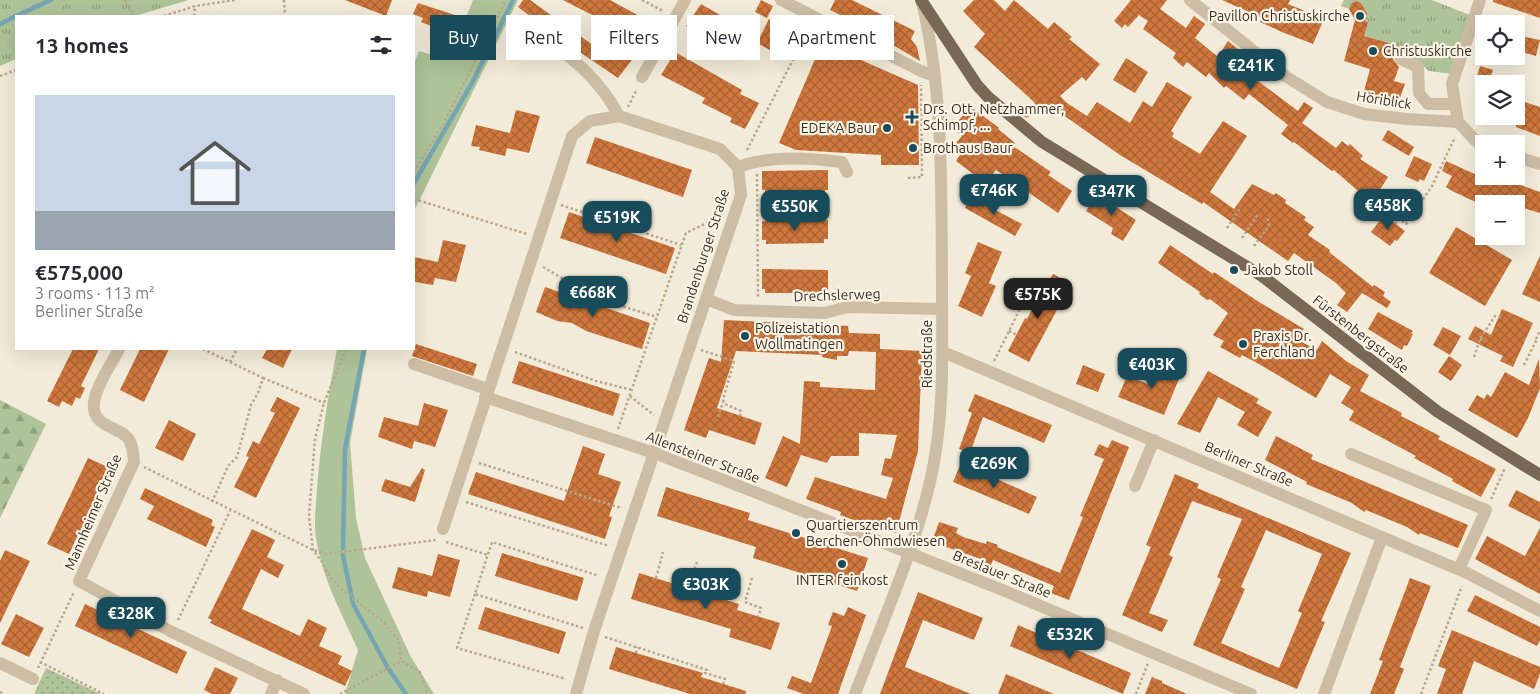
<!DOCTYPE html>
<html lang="en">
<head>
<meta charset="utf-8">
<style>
	:root { --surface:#fff; --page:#f7f7f7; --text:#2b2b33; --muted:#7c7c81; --line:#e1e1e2; --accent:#194c5b }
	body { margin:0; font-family:Ubuntu,sans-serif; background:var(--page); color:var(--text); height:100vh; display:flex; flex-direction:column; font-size:19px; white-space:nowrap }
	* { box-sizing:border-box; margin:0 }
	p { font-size:16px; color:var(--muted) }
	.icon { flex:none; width:28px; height:28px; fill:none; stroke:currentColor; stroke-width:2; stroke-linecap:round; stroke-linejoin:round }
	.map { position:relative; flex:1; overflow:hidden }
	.side { position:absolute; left:15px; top:15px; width:400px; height:335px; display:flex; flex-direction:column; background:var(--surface); border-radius:0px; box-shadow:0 5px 20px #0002 }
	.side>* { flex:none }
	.guide { position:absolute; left:430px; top:15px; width:475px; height:45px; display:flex; gap:10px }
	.controls { position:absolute; left:1475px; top:15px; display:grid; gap:10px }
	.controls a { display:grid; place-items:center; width:50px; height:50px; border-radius:0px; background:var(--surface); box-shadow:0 5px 20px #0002; font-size:25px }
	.price { position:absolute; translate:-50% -42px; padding:0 11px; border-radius:10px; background:var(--accent); color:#fff; font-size:16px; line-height:32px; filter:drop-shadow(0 1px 2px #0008) }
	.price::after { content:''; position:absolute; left:50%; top:30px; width:15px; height:11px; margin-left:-8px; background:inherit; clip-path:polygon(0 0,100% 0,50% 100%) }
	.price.active { background:#222; color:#fff }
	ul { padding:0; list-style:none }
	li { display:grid; align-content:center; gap:10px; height:265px; padding:0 20px }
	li+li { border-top:1px solid var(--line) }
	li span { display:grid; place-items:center; height:155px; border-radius:0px; color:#555 }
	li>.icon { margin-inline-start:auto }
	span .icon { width:90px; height:90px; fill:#fffc; stroke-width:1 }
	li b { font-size:21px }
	h2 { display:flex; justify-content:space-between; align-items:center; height:60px; padding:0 20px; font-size:21px }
	.chip { padding:0 18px; border-radius:0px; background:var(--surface); box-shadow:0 5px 20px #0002; font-size:18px; line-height:45px }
	.chip.active { background:var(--accent); color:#fff }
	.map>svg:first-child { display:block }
</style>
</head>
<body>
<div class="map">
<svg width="1540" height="694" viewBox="0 0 1540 694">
	<defs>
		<pattern id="grass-tufts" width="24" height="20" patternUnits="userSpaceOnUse" patternTransform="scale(1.25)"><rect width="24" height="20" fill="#aec398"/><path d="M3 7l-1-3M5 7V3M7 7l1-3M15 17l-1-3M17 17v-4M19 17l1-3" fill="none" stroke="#8e9f7c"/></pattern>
		<pattern id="forest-firs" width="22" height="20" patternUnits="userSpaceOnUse" patternTransform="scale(1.25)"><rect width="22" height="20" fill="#aec398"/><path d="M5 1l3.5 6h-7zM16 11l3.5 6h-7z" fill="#8e9f7c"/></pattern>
		<pattern id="garden-dots" width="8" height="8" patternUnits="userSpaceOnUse" patternTransform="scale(1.25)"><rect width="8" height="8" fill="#aec398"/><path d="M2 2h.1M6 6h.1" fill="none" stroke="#8e9f7c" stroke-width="1.8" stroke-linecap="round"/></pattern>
		<pattern id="building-cross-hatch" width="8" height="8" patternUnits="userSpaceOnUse" patternTransform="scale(1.25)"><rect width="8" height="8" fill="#cf773c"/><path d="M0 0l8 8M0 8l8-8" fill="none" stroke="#a96232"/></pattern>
	</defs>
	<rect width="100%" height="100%" fill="#f3ebd9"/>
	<g fill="url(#grass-tufts)">
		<polygon points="0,0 189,0 135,16 16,16 16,59 0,66"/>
		<polygon points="1344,0 1432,0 1472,16 1453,74 1429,71 1400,46 1364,36 1368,23 1365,20 1367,13 1361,3 1351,4 1349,9 1341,6"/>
	</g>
	<polygon fill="url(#forest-firs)" points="0,400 46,424 0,518"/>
	<g fill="#aec398">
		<polygon points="473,0 518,0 414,211 414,63 419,51 449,60"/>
		<path d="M337,349H367L350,443L356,518L365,558L411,657L434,694H345L358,650C343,616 324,582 317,544C313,526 316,506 317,488C321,441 328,395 337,349Z"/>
	</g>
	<polygon fill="url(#garden-dots)" points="46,668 101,694 34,694"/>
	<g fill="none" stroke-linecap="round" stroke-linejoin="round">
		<g stroke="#76a6b2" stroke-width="4.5">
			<polyline points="16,16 51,0"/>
			<polyline points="0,24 16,16"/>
			<polyline points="414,183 472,83 513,0"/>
			<polyline points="343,548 345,449 364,349"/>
			<polyline points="343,555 353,604 388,668 406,694"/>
		</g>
	</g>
	<g fill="url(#building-cross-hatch)" fill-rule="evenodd">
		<polygon points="345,0 392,0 386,16"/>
		<polygon points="523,0 530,0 611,58 625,32 563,0 610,0 652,23 631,61 618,78 562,40 518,7"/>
		<polygon points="761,0 773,6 767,18 755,12"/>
		<polygon points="835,0 852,0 915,31 911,39 917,47 920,61 893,45 895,42 830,10"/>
		<polygon points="974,0 994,0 1005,11 1014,0 1048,29 1054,22 1072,37 1069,39 1100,64 1086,81 1082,77 1060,96 1067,103 1087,116 1097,102 1130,123 1143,101 1152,107 1167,82 1192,97 1171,131 1174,133 1172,137 1200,154 1223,121 1247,136 1210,192 1234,209 1252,184 1274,195 1276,193 1286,200 1285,203 1306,217 1304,220 1314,227 1308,235 1330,250 1329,252 1373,287 1374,285 1385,292 1383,296 1391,302 1387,308 1362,293 1347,312 1337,305 1346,293 1336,283 1294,253 1288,261 1203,202 1202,204 1120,155 1049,105 1026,118 1024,116 1035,103 974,47 985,34 963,11"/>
		<polygon points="1131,0 1167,0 1160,9 1186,28 1194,16 1205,24 1195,38 1218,57 1228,41 1253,61 1246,72 1298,111 1304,102 1313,108 1302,123 1336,148 1342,141 1348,146 1350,144 1363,156 1360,159 1388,177 1374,199 1358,191 1334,170 1332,171 1294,142 1293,143 1281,134 1288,125 1249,94 1244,100 1226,86 1224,88 1209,73 1206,77 1187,62 1183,67 1173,58 1176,53 1143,29 1148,21 1139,15 1128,27 1125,24 1122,28 1114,21"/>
		<polygon points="1222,0 1290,0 1288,4 1324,19 1313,44 1282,32 1260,22 1262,18"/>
		<polygon points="1493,0 1540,0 1540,18 1493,2"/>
		<polygon points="1356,1 1361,3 1367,13 1365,20 1368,23 1364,36 1400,46 1393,59 1399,67 1394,81 1405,84 1397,106 1366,97 1368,92 1364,91 1370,69 1344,61 1355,20 1349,9 1351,4"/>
		<polygon points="418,3 458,16 451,34 421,22 423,18 413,14"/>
		<polygon points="701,4 727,19 715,42 686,26"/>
		<polygon points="769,19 793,33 781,56 757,43"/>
		<polygon points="1516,35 1540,40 1536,56 1516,50"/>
		<polygon points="822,43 918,85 919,165 881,165 881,155 796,150 779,143"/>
		<polygon points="675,52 742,90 740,94 759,103 745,129 730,122 732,118 702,103 705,98 661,75"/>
		<polygon points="1126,58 1148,72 1135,93 1113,80"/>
		<polygon points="1480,66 1493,70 1488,84 1476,80"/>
		<polygon points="1516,99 1540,107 1540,136 1516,127"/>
		<polygon points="970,106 999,128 998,129 1015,143 1013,146 1051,172 1048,175 1072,191 1058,213 996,170 985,183 956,161 961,153 953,147 962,136 953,128"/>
		<polygon points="516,110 540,116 529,153 507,148 505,156 479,150 480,147 471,146 476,125 510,133"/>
		<polygon points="1388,130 1414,147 1409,156 1382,140"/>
		<polygon points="595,137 692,170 683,197 586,163"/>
		<polygon points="1414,156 1432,164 1424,181 1420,179 1418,182 1405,176"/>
		<polygon points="1446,161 1479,176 1495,176 1540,192 1540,213 1523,208 1524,204 1480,204 1452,191 1446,187 1452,176 1442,171"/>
		<polygon points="828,170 828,190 825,190 825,194 765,195 765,190 762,190 762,171"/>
		<polygon points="1096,194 1136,220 1123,241 1111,234 1113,228 1086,211"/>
		<polygon points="971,197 1022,224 1015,236 965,208"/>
		<polygon points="569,212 675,248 666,274 560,238"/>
		<polygon points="1384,215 1405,231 1397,241 1395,240 1390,246 1371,232"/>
		<polygon points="828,220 828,239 824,239 824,243 766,244 766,240 762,240 762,221"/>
		<polygon points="1456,227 1512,260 1485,306 1429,273"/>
		<polygon points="443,240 466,245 456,282 435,278 433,285 415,282 414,257 438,262"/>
		<polygon points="978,242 1002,252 989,283 996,286 982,317 958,306 971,276 965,273"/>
		<polygon points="1170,245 1213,274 1214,272 1259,302 1304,329 1298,340 1317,350 1322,341 1346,361 1369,375 1360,391 1402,413 1401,416 1440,436 1438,439 1496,469 1481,497 1452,481 1453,479 1414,458 1416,456 1349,420 1354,411 1341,403 1351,387 1330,374 1316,398 1259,364 1242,355 1240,358 1220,347 1224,341 1213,335 1228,313 1210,299 1207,300 1199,294 1200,292 1158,263"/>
		<polygon points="1540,256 1540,302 1522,294"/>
		<polygon points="762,269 828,270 828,289 824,289 824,293 765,293 765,289 762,289"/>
		<polygon points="1053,274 1065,280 1058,292 1065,295 1029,362 1008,351 1025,318 1027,319 1044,285 1046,286"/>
		<polygon points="545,287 650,323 642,349 586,331 572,323 557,321 536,312"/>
		<polygon points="1502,309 1533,323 1513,367 1500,361 1503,356 1468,339 1475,326 1491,335"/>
		<polygon points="1378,312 1413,331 1411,333 1413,334 1407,346 1404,345 1402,350 1368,329"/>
		<polygon points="724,320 848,326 849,333 880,334 880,349 922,351 918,451 896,533 851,519 840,515 841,512 806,499 815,477 886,499 893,478 881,475 885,458 891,459 897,435 859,433 859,456 831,456 827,463 801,455 787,487 765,478 783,436 800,444 804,381 820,382 820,387 875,390 876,352 849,351 848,356 837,356 837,360 822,357 822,355 736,351 717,408 762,423 755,445 709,430 706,438 684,430 709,358 721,362"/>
		<polygon points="1443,327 1461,336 1450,355 1433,345"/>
		<polygon points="416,344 477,364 473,376 412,356"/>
		<polygon points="73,349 99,349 81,386 85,388 80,399 76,397 72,406 62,401 59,407 47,401"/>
		<polygon points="140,349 169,349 144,402 120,390"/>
		<polygon points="267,349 292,349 283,368 262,358"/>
		<polygon points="1449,356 1462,365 1451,381 1438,372"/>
		<polygon points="1539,359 1540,388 1528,418 1517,438 1468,410 1477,395 1484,399 1487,394 1491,397 1505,372 1529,385"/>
		<polygon points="519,361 620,394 613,416 512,383"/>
		<polygon points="1157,363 1181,374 1164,415 1118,397 1127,376 1148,384"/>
		<polygon points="1083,365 1105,374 1098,392 1076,384"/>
		<polygon points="1208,371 1259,399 1256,403 1272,412 1258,437 1237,425 1245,412 1218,397 1200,433 1177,424"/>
		<polygon points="975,394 1052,425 1044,443 983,417 970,453 959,449 972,413 968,411"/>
		<polygon points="277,397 300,408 256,498 234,487 249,457 246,456 253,441 259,444 275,413 270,411"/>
		<polygon points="424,403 448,410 435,447 414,441 412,449 378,437 384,417 418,426"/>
		<polygon points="169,420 196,434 183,461 155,448"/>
		<polygon points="1276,436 1313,455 1311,459 1468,525 1458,548 1420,533 1419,535 1407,527 1366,510 1364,512 1352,503 1306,484 1307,482 1265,460"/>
		<polygon points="1112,440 1129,447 1069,600 1051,593 1054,586 993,560 991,565 981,562 981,559 932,542 939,522 958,528 956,533 963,537 986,544 987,541 998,545 997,547 1060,573 1083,517 1080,516 1104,459 1094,455 1099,444 1108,448"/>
		<polygon points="583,446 605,454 598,474 621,482 609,516 612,517 605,539 468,494 476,472 564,501"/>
		<polygon points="88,458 110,468 69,554 47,544"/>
		<polygon points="961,463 1037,497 1029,514 953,482"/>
		<polygon points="422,468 425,470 415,502 381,491 385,479 410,487"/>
		<path d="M1175,474L1199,484L1197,488L1351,553L1321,621L1325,622L1297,689L1193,645L1221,579L1217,577L1242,519L1192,501L1169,555L1173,557L1149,613L1168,620L1162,632L1122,615L1151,547L1146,545ZM1266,530L1322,554L1298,611L1302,613L1279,668L1221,643L1245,589L1241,587Z"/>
		<polygon points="666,487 750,513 748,520 868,558 857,591 753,558 756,547 657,516"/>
		<polygon points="145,488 213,520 211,525 215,527 206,547 147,519 154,506 140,499"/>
		<polygon points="1516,490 1540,502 1540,522 1508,506"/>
		<polygon points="1540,528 1540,594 1475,559 1487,536 1525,556"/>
		<polygon points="252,529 275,540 267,557 284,565 278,578 261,569 242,609 300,636 308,619 327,628 319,646 342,656 338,664 352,671 345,686 210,623 212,620 208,618"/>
		<polygon points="5,550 30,561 0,623 0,561"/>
		<polygon points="502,553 584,578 577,601 495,576"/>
		<polygon points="438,554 460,560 450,597 428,591 427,597 392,588 398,567 432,576"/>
		<polygon points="639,573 739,604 737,610 780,623 771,650 729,637 731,629 631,599"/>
		<polygon points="1410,578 1431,586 1400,667 1404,669 1394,694 1370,694 1383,661 1379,660"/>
		<polygon points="918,592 983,618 974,640 923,620 905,667 971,694 880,694"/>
		<polygon points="1475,595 1540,627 1540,640 1537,646 1467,611"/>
		<polygon points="85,604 187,652 177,674 75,626"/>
		<polygon points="485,607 566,632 559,654 478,629"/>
		<polygon points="848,607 866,615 838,694 804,694 787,688 792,676 811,683 832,626 828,625 833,612 844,616"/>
		<polygon points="16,614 44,628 29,657 1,644"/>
		<polygon points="1018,625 1131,673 1123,694 1010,646"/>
		<polygon points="1452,630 1540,667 1540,674 1534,689 1474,661 1462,694 1437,694 1446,669 1438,666"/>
		<polygon points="616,647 703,673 701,677 746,691 746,694 690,694 609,669"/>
		<polygon points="215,667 238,678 230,694 212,694 204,690"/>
		<polygon points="1006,674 1054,694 998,694"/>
		<polygon points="1152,677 1162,681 1162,683 1187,694 1145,694"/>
	</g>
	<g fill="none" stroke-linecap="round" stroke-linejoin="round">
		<g stroke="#b8a78e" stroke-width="2.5" stroke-dasharray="2.5 2.5" stroke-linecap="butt">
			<polyline points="125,0 133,16"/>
			<polyline points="284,0 285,16"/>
			<polyline points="642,0 663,11"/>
			<polyline points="164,16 195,6 235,0"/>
			<polyline points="194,16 195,6"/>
			<polyline points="0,76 16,70"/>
			<polyline points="628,107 637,89"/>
			<polyline points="747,150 809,28"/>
			<polyline points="414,172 446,119 506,0"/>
			<polyline points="757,174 758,299"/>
			<polyline points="908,178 922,177 921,85"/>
			<polyline points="414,199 527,234"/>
			<polyline points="561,205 681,245"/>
			<polyline points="1395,224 1399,219 1406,224 1432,186 1455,137"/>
			<polyline points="1227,228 1241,207"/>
			<polyline points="1242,238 1258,214"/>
			<polyline points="1254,246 1269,226 1268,218"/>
			<polyline points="543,267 596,298 657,317"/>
			<polyline points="1009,331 1017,335"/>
			<polyline points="1480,339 1485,341"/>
			<polyline points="1536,339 1540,330"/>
			<polyline points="203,349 263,378 258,393 251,405 237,457 228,466 212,502"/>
			<polyline points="346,349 324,403 315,439 309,516 313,550 322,562 329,577 346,593 381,620 399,640 401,661 420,672 428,694"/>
			<polyline points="701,350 734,361 723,400 725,404 741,411 740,416"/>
			<polyline points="515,352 596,381 632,390"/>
			<polyline points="1474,357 1480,339 1495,316 1501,318"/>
			<polyline points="994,361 1026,297 1036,302"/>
			<polyline points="230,362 237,349"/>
			<polyline points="1524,365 1537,339"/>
			<polyline points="263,378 324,403"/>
			<polyline points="630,396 654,415"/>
			<polyline points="718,417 723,402"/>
			<polyline points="618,429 686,233 719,217"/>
			<polyline points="479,463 621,508"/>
			<polyline points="144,467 313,550 327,554 436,540"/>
			<polyline points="1491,499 1505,468"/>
			<polyline points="466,502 609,546"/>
			<polyline points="446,542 488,555"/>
			<polyline points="656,578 663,552"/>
			<polyline points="752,578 745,602 761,608 758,617"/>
			<polyline points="688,588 697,562"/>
			<polyline points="475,594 457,648 566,679"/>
			<polyline points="723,599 730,572"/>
			<polyline points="178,620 230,511"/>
			<polyline points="583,628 475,594 492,542 599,576"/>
			<polyline points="605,637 707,670 705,673 725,679 723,684"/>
			<polyline points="636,653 637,647"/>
			<polyline points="40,662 104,694"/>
			<polyline points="38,668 74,592"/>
			<polyline points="0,692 4,694"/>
			<polyline points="340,694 401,661"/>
			<polyline points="1136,694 1148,663"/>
			<polyline points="1421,694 1462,586"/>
		</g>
		<g stroke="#ccbda4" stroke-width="12">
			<polyline points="781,0 921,71 935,76"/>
			<polyline points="1190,0 1285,76 1327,102 1364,114 1407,119 1458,122"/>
			<polyline points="1480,0 1452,84 1458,122 1477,142 1484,145"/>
			<path d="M540,34C573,59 599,78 619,116"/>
			<polyline points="1401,59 1418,67 1419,93 1428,104 1455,104"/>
			<polyline points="642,77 685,0"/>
			<polyline points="1516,157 1540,164"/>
			<path d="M738,167C770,155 809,158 842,162L847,172"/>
			<polyline points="706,299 734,310 825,313 847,307 942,309"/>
			<path d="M119,349C111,365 97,384 94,402C91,425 114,426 126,436C133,442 133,454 134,462L79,581L172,632L304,694"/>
			<polyline points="943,352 1467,573 1540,611"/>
			<polyline points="414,364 487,389"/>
			<polyline points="485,397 654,453 752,491 1000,589 1251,694"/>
			<polyline points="1351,454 1486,510 1459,569"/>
			<polyline points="1135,486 1154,440"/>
			<polyline points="443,529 572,136 590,121 619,116 720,149 738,167 741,195 594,631 576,694"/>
			<polyline points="0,663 33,679"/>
			<polyline points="271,694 277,680"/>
			<path d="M855,694C882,622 916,548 932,473C945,410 942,348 942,284C941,190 944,94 922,2"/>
			<polyline points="1324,694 1382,537"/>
		</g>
		<polyline stroke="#7a6856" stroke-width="12" points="921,0 977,85 988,97 1042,142 1262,276 1438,412 1540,475"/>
	</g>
	<g fill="#194c5b" stroke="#fbf4e6" stroke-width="2">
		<circle cx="1360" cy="16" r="5"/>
		<circle cx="1373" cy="51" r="5"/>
		<path d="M909.5 109.5h5v5h5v5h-5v5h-5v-5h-5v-5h5z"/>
		<circle cx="887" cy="128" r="5"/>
		<circle cx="913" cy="148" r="5"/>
		<circle cx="1234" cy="270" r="5"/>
		<circle cx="745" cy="336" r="5"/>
		<circle cx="1243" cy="344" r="5"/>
		<circle cx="796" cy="533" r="5"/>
		<circle cx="842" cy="564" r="5"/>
	</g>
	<g text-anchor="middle" stroke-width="4.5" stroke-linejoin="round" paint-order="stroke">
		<g font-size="14" fill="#372e26" stroke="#fbf4e6" text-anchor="start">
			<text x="1350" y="21" text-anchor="end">Pavillon Christuskirche</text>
			<text x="1383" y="56">Christuskirche</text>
			<text x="923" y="114">Drs. Ott, Netzhammer,<tspan x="923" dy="16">Schimpf, ...</tspan></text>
			<text x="877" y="133" text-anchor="end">EDEKA Baur</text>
			<text x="923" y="153">Brothaus Baur</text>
			<text x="1244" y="275">Jakob Stoll</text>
			<text x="755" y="333">Polizeistation<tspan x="755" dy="16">Wollmatingen</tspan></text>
			<text x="1253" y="341">Praxis Dr.<tspan x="1253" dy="16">Ferchland</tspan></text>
			<text x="806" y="530">Quartierszentrum<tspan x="806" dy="16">Berchen-Öhmdwiesen</tspan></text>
			<text x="842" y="585" text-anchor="middle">INTER feinkost</text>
		</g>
		<g font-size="14" fill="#372e26" stroke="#fbf4e6">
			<text transform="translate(1384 100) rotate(9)" y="5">Höriblick</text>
			<text transform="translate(703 256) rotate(-72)" y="5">Brandenburger Straße</text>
			<text transform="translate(837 295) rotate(-2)" y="5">Drechslerweg</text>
			<text transform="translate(1361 334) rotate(38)" y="5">Fürstenbergstraße</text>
			<text transform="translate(927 354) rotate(-90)" y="5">Riedstraße</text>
			<text transform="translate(703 457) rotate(21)" y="5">Allensteiner Straße</text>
			<text transform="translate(1249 464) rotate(23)" y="5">Berliner Straße</text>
			<text transform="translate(93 512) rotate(-67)" y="5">Mannheimer Straße</text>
			<text transform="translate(1002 574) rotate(22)" y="5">Breslauer Straße</text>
		</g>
	</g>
</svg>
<div class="controls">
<a><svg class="icon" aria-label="locate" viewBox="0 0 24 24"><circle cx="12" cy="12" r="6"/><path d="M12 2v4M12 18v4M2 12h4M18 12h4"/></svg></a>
<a><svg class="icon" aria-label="layers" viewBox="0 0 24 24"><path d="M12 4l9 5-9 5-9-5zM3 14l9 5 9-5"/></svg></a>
<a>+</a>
<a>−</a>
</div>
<b class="price" style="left:1251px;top:91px">€241K</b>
<b class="price" style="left:994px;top:216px">€746K</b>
<b class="price" style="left:1112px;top:217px">€347K</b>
<b class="price" style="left:1388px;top:231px">€458K</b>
<b class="price" style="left:795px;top:232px">€550K</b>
<b class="price" style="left:617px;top:243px">€519K</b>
<b class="price" style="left:593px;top:318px">€668K</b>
<b class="price active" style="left:1038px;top:320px">€575K</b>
<b class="price" style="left:1152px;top:390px">€403K</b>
<b class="price" style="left:994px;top:489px">€269K</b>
<b class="price" style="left:706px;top:610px">€303K</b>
<b class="price" style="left:131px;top:639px">€328K</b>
<b class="price" style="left:1070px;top:660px">€532K</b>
<div class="guide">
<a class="chip active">Buy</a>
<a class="chip">Rent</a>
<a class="chip">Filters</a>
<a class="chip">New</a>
<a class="chip">Apartment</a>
</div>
<section class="side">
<h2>13 homes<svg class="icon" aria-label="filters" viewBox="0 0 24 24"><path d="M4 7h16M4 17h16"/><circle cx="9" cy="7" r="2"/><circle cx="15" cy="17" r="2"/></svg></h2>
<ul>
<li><span style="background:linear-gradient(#c9d6e8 75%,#9aa5b1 0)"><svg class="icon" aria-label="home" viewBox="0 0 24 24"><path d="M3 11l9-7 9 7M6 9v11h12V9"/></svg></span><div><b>€575,000</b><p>3 rooms · 113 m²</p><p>Berliner Straße</p></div></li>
</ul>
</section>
</div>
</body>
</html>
